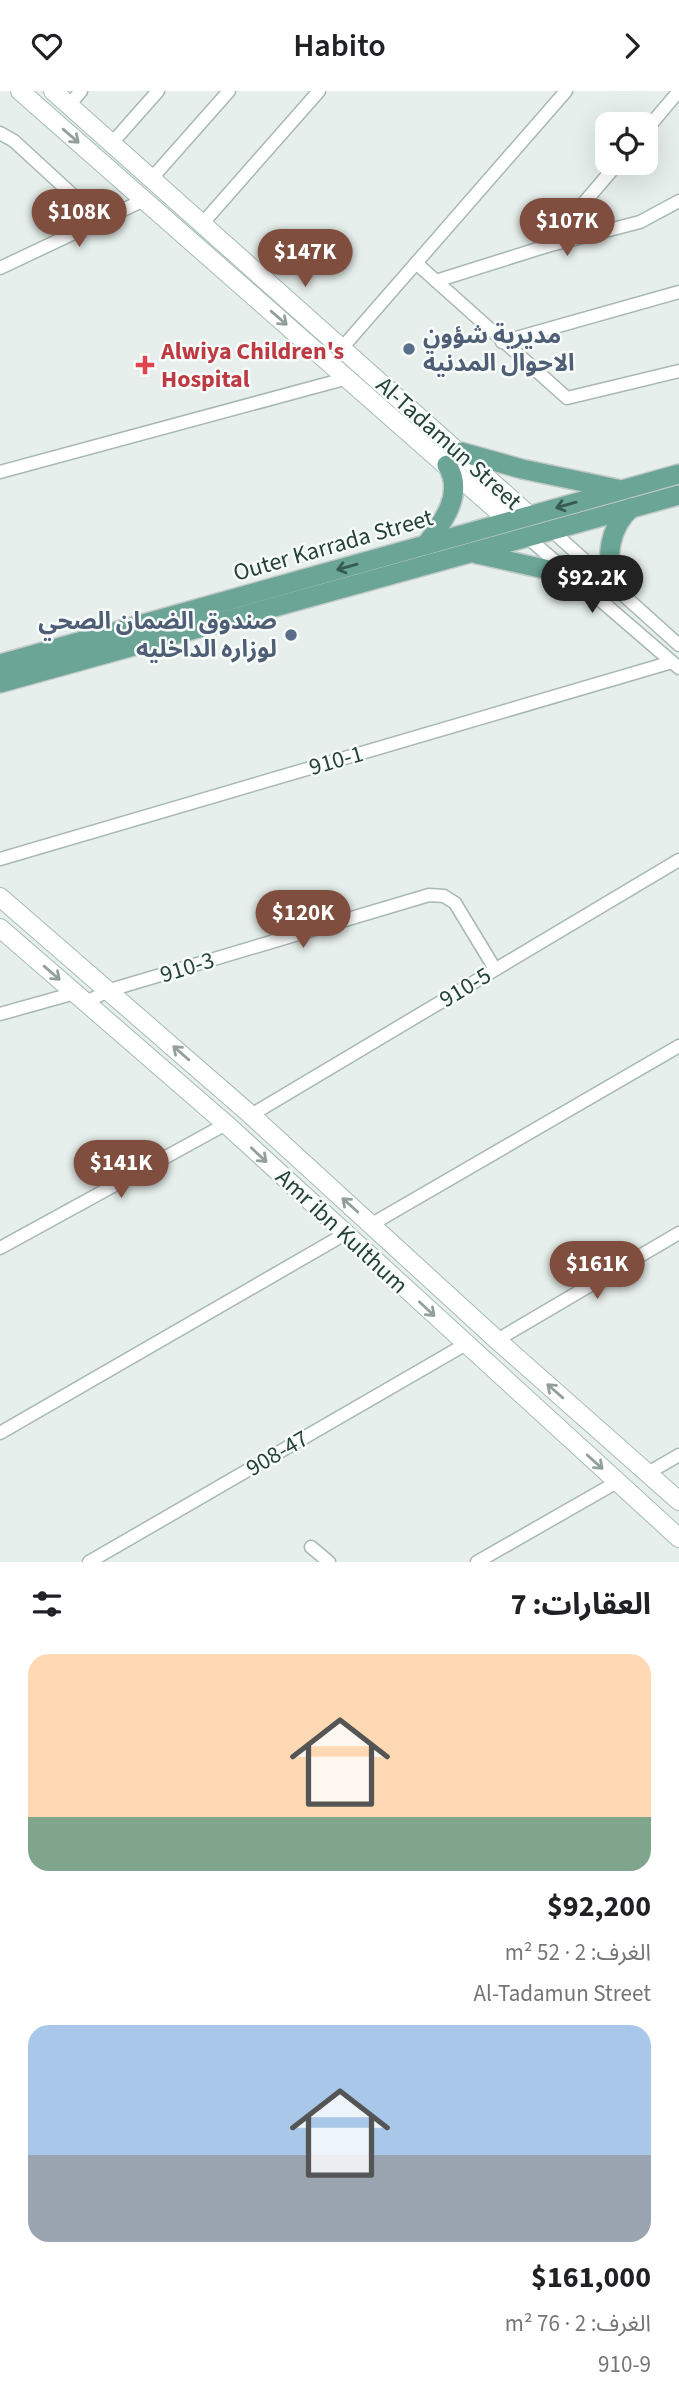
<!DOCTYPE html>
<html lang="ar">
<head>
<meta charset="utf-8">
<style>
	:root { --surface:#fff; --page:#f2f2f2; --text:#202124; --muted:#757577; --accent:#7f4e3f }
	body { margin:0; font-family:"Source Sans 3","Noto Sans Arabic",sans-serif; background:var(--page); color:var(--text); direction:rtl; height:100vh; display:flex; flex-direction:column; font-size:26px; white-space:nowrap }
	* { box-sizing:border-box; margin:0 }
	p { font-size:23px; color:var(--muted) }
	.icon { flex:none; width:38px; height:38px; fill:none; stroke:currentColor; stroke-width:2; stroke-linecap:round; stroke-linejoin:round }
	.map { position:relative; height:1471px; overflow:hidden; direction:ltr }
	.side { display:flex; flex-direction:column; background:var(--surface); flex:1 }
	.side>* { flex:none }
	.tools { position:absolute; left:595px; top:21px; display:grid; gap:14px }
	.tools a { display:grid; place-items:center; width:63px; height:63px; border-radius:14px; background:var(--surface); box-shadow:0 7px 28px #0002; font-size:35px }
	.price { position:absolute; translate:-50% -60px; padding:0 16px; border-radius:24px; background:var(--accent); color:#fff; font-size:23px; line-height:46px; filter:drop-shadow(0 2px 4px #0008) }
	.price::after { content:''; position:absolute; left:50%; top:42px; width:21px; height:16px; margin-left:-10px; background:inherit; clip-path:polygon(0 0,100% 0,50% 100%) }
	.price.active { background:#222; color:#fff }
	ul { padding:0; list-style:none }
	li { display:grid; align-content:center; gap:14px; height:371px; padding:0 28px }
	li span { display:grid; place-items:center; height:217px; border-radius:21px; color:#555 }
	li>.icon { margin-inline-start:auto }
	span .icon { width:126px; height:126px; fill:#fffc; stroke-width:1 }
	li b { font-size:30px }
	h2 { display:flex; justify-content:space-between; align-items:center; height:84px; padding:0 28px; font-size:30px }
	header { display:flex; justify-content:space-between; align-items:center; height:91px; padding:0 28px; background:var(--surface); font-size:32px; font-weight:600 }
	.map>svg:first-child { display:block }
</style>
</head>
<body>
<header><svg class="icon" aria-label="forward" viewBox="0 0 24 24"><path d="M9 5l7 7-7 7"/></svg>Habito<svg class="icon" aria-label="heart" viewBox="0 0 24 24"><path d="M12 20l-8-8c-3-5 5-10 8-4 3-6 11-1 8 4z"/></svg></header>
<div class="map">
<svg width="679" height="1471" viewBox="0 0 679 1471">
	<rect width="100%" height="100%" fill="#e6efeb"/>
	<g fill="none" stroke-linecap="round" stroke-linejoin="round">
		<g stroke="#a8b8b2" stroke-width="15">
			<g id="street">
				<polyline points="69,14 81,0"/>
				<polyline points="646,39 679,0"/>
				<polyline points="0,42 14,50 101,130"/>
				<polyline points="112,52 158,0"/>
				<polyline points="152,87 229,0"/>
				<polyline points="202,133 319,0"/>
				<polyline points="547,155 618,72"/>
				<polyline points="416,172 567,307 679,280"/>
				<polyline points="0,177 144,109"/>
				<polyline points="436,190 547,155 640,131 679,110"/>
				<polyline points="502,251 679,201"/>
				<polyline points="342,257 566,0"/>
				<polyline points="0,381 348,287"/>
				<polyline points="551,439 679,554"/>
				<polyline points="527,446 679,577"/>
				<polyline points="0,768 672,571"/>
				<polyline points="86,911 110,899 429,804 444,805 455,812 495,878"/>
				<polyline points="0,923 75,902"/>
				<polyline points="251,1024 679,769"/>
				<polyline points="372,1133 679,955"/>
				<polyline points="0,1157 226,1033"/>
				<polyline points="497,1249 679,1142"/>
				<polyline points="0,1342 345,1143"/>
				<polyline points="648,1382 679,1364"/>
				<polyline points="311,1456 329,1471"/>
				<polyline points="89,1471 466,1253"/>
				<polyline points="477,1471 617,1391"/>
			</g>
		</g>
		<g stroke="#a4bbb3" stroke-width="20">
			<g id="secondary">
				<polyline points="20,0 509,430"/>
				<polyline points="53,0 530,425"/>
				<polyline points="0,806 251,1024 497,1249 679,1410"/>
				<polyline points="0,837 226,1033 679,1447"/>
			</g>
		</g>
		<g stroke="#c2cac8" stroke-width="22">
			<g id="primary">
				<polyline points="461,361 522,378 617,398"/>
				<path d="M426,454C443,431 465,402 447,374"/>
				<polyline points="477,463 549,479 577,488"/>
				<path d="M610,493C608,465 608,437 631,417"/>
				<polyline points="0,573 679,383"/>
				<polyline points="0,592 679,404"/>
			</g>
		</g>
		<use href="#street" stroke="#fff" stroke-width="12"/>
		<use href="#secondary" stroke="#fff" stroke-width="18"/>
		<use href="#primary" stroke="#6aa596" stroke-width="19"/>
	</g>
	<defs><path id="oneway-shaft" d="M-6 0H5M1.5-3L5.5 0L1.5 3" fill="none" stroke-width="1.6" stroke-linecap="round" stroke-linejoin="round" transform="scale(1.75)"/></defs>
	<g stroke="#92a09c">
		<use href="#oneway-shaft" transform="translate(71 45) rotate(41)"/>
		<use href="#oneway-shaft" transform="translate(279 227) rotate(41)"/>
		<use href="#oneway-shaft" transform="translate(52 882) rotate(41)"/>
		<use href="#oneway-shaft" transform="translate(181 962) rotate(-139)"/>
		<use href="#oneway-shaft" transform="translate(259 1064) rotate(43)"/>
		<use href="#oneway-shaft" transform="translate(350 1114) rotate(-138)"/>
		<use href="#oneway-shaft" transform="translate(427 1218) rotate(43)"/>
		<use href="#oneway-shaft" transform="translate(555 1300) rotate(-139)"/>
		<use href="#oneway-shaft" transform="translate(595 1371) rotate(42)"/>
	</g>
	<g stroke="#365b51">
		<use href="#oneway-shaft" transform="translate(566 414) rotate(164)"/>
		<use href="#oneway-shaft" transform="translate(347 476) rotate(164)"/>
	</g>
	<g fill="#5c6f8a" stroke="#f7fbf9" stroke-width="2.5">
		<circle cx="409" cy="258" r="7"/>
		<circle cx="291" cy="544" r="7"/>
	</g>
	<path fill="#e0444e" stroke="#f7fbf9" stroke-width="2.5" d="M141.5 263.5h7v7h7v7h-7v7h-7v-7h-7v-7h7z"/>
	<g text-anchor="middle" stroke-width="5" stroke-linejoin="round" paint-order="stroke">
		<g font-size="24" font-weight="bold" fill="#4e5e75" stroke="#f7fbf9" text-anchor="start">
			<text x="423" y="252">مديرية شؤون<tspan x="423" dy="28">الاحوال المدنية</tspan></text>
			<text x="277" y="538" text-anchor="end">صندوق الضمان الصحي<tspan x="277" dy="28">لوزاره الداخليه</tspan></text>
		</g>
		<g font-size="24" font-weight="bold" fill="#be3a42" stroke="#f7fbf9" text-anchor="start">
			<text x="161" y="268">Alwiya Children's<tspan x="161" dy="28">Hospital</tspan></text>
		</g>
		<g font-size="24" fill="#24423a" stroke="#f7fbf9">
			<text transform="translate(449 352) rotate(42)" y="8">Al-Tadamun Street</text>
			<text transform="translate(333 454) rotate(-16)" y="8">Outer Karrada Street</text>
			<text transform="translate(336 669) rotate(-16)" y="8">910-1</text>
			<text transform="translate(187 876) rotate(-17)" y="8">910-3</text>
			<text transform="translate(465 896) rotate(-31)" y="8">910-5</text>
			<text transform="translate(342 1140) rotate(43)" y="8">Amr ibn Kulthum</text>
			<text transform="translate(277 1362) rotate(-30)" y="8">908-47</text>
		</g>
	</g>
</svg>
<div class="tools">
<a><svg class="icon" aria-label="locate" viewBox="0 0 24 24"><circle cx="12" cy="12" r="6"/><path d="M12 2v4M12 18v4M2 12h4M18 12h4"/></svg></a>
</div>
<b class="price" style="left:79px;top:158px">$108K</b>
<b class="price" style="left:567px;top:167px">$107K</b>
<b class="price" style="left:305px;top:198px">$147K</b>
<b class="price active" style="left:592px;top:524px">$92.2K</b>
<b class="price" style="left:303px;top:859px">$120K</b>
<b class="price" style="left:121px;top:1109px">$141K</b>
<b class="price" style="left:597px;top:1210px">$161K</b>
</div>
<section class="side">
<h2>العقارات: 7<svg class="icon" aria-label="filters" viewBox="0 0 24 24"><path d="M4 7h16M4 17h16"/><circle cx="9" cy="7" r="2"/><circle cx="15" cy="17" r="2"/></svg></h2>
<ul>
<li><span style="background:linear-gradient(#ffd9b3 75%,#7fa58c 0)"><svg class="icon" aria-label="home" viewBox="0 0 24 24"><path d="M3 11l9-7 9 7M6 9v11h12V9"/></svg></span><div><b>$92,200</b><p>الغرف: 2 · 52 m²</p><p>Al-Tadamun Street</p></div></li>
<li><span style="background:linear-gradient(#a9c7e8 60%,#9aa5b1 0)"><svg class="icon" aria-label="home" viewBox="0 0 24 24"><path d="M3 11l9-7 9 7M6 9v11h12V9"/></svg></span><div><b>$161,000</b><p>الغرف: 2 · 76 m²</p><p>910-9</p></div></li>
</ul>
</section>
</body>
</html>
